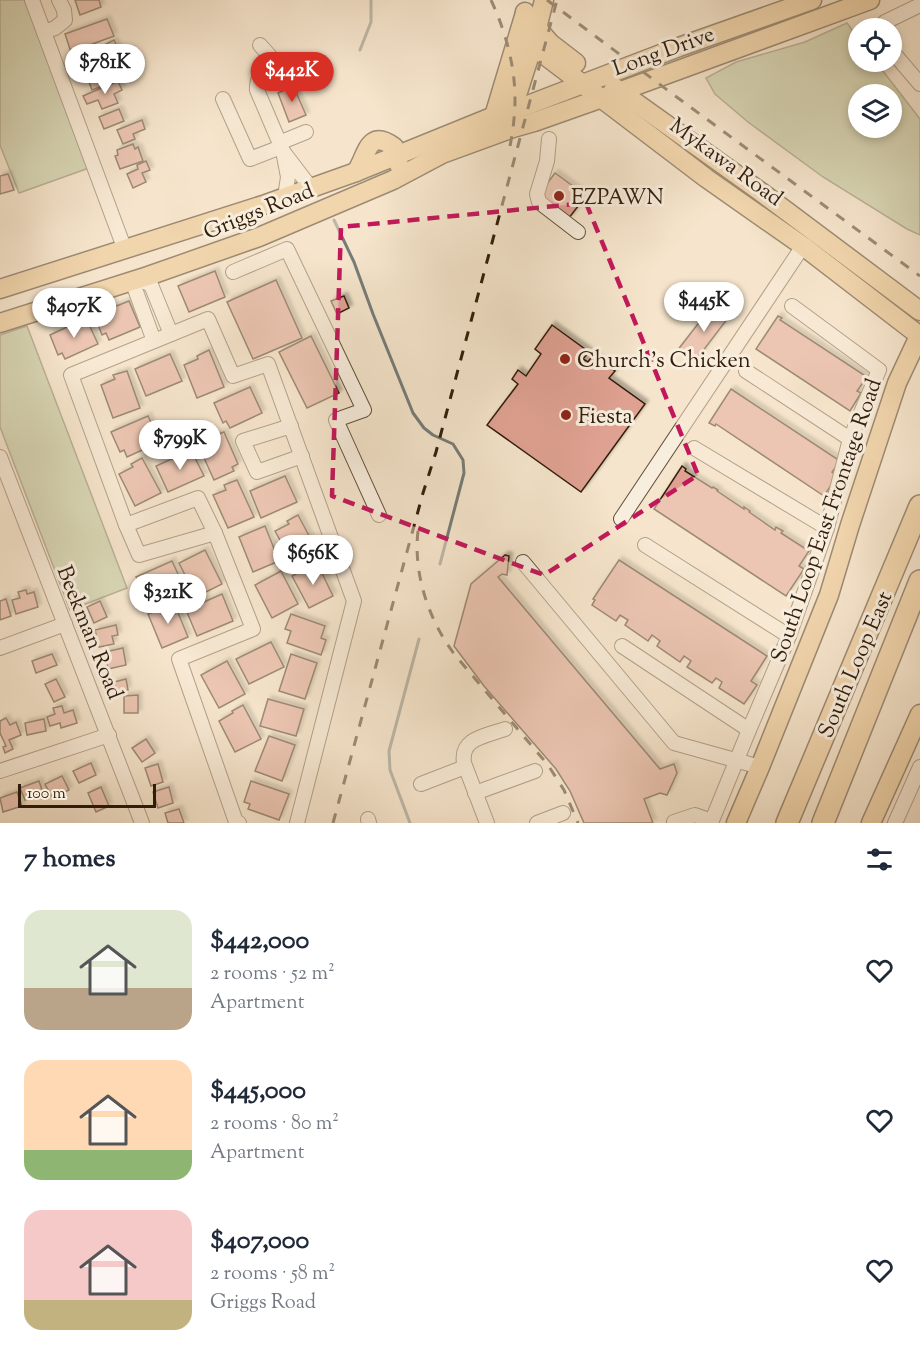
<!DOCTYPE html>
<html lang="en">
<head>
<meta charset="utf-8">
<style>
	:root { --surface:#fff; --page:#f2f2f3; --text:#1f2937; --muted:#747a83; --accent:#d93025 }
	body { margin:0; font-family:"Sorts Mill Goudy",serif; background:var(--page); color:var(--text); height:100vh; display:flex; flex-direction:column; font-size:22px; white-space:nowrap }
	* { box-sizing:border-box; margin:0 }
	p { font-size:20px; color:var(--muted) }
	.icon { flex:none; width:33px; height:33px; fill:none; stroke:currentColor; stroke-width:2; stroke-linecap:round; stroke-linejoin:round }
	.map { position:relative; height:823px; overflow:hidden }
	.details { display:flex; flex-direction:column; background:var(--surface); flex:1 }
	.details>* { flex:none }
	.controls { position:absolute; left:848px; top:18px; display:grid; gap:12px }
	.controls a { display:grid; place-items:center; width:54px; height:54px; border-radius:50%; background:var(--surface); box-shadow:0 3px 9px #0003; font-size:30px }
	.scale { position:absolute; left:18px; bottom:15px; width:138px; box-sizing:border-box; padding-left:6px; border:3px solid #321d0b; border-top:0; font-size:16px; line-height:21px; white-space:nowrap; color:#321d0b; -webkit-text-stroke:4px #f8eede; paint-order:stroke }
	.price { position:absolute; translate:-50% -51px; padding:0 14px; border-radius:21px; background:#fff; color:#222; font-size:20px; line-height:39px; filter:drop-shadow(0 2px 3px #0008) }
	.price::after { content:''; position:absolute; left:50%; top:36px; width:18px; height:14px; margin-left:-9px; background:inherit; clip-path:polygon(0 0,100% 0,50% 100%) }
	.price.active { background:var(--accent); color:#fff }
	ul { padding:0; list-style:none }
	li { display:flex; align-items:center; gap:18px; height:150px; padding:0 24px }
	li span { display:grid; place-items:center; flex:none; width:168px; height:120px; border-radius:18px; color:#555 }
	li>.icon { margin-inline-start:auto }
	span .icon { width:72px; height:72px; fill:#fffc; stroke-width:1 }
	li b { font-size:26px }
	h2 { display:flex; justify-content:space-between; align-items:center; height:72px; padding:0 24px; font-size:26px }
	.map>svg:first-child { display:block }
</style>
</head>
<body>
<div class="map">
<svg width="920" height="823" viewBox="0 0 920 823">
	<defs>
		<filter id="shadow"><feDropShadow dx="3.5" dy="-3.5" stdDeviation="1.5" flood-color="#0004"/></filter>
	</defs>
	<rect width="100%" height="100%" fill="#f5e5cc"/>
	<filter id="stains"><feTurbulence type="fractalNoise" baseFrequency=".00333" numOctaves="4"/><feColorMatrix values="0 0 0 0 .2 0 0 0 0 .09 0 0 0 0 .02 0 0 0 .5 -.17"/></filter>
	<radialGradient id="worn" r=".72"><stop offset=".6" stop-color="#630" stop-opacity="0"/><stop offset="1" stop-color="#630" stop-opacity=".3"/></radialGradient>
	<g fill="#b7c69c" stroke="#747254" stroke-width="1.5" fill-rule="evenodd">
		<polygon points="0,0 26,0 89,168 19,193 0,145"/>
		<path d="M847,23L858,38V62H876L920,119V235L907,229L823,177L748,122L715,94L706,78L736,62L805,42ZM891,94V128H858V94Z"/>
		<polygon points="27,326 127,588 70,610 0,427 0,335"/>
	</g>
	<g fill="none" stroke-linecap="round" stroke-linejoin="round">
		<g stroke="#767c79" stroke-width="3">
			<polyline points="360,50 371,22 371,0"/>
			<polyline points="334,220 354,262 373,314 413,413 424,428 433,435 453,444 463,460 464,473 440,564"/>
			<polyline points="410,823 390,770 389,751 419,639"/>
		</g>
	</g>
	<g fill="#dfa192" stroke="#321d0b" stroke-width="1.5" filter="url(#shadow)">
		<polygon points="75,0 99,0 101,7 80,15"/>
		<polygon points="107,19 114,36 71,52 65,34"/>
		<polygon points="114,40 119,51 110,55 104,45"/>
		<polygon points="100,72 105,85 92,90 87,77"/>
		<polygon points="118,81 122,90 114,94 118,103 102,109 98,100 87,104 83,96"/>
		<polygon points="292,83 306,115 289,122 278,93 287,89 286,85"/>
		<polygon points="119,109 124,121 104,129 99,117"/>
		<polygon points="142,120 145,129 133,134 135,139 123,144 117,130"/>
		<polygon points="133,144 135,149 138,147 143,161 120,169 115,156 118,155 117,150"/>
		<polygon points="146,161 150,170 142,173 146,182 133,188 127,174 138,169 137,165"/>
		<polygon points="555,173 581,192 577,197 582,201 569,218 538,196"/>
		<polygon points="8,174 14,190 0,194 0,176"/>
		<polygon points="215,271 225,297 189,312 178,286"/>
		<polygon points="276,280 302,338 253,359 227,302"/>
		<polygon points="344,296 349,308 337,314 331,301"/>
		<polygon points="129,301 140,327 109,340 106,333 102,335 94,315"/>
		<polygon points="715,302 731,314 693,364 677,351"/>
		<polygon points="778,316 782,318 780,320 867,377 857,391 861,393 850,411 756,349"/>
		<polygon points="86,318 98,344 65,359 62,353 58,355 50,335"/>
		<polygon points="552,325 589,352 583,359 588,362 593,355 615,371 609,378 645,404 581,492 487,425 518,384 512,379 518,370 526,376 541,354 535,349"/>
		<polygon points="311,336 339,393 307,408 279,352"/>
		<polygon points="209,350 224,387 197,398 184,365 198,359 197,356"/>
		<polygon points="170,354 182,381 146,396 135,369"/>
		<polygon points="127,371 140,408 113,418 101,385 115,379 113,375"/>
		<polygon points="250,387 262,413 230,428 226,421 223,423 214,403"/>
		<polygon points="731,389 840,461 832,472 837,476 824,496 716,424 715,426 709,423"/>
		<polygon points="148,416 160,442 127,457 124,450 120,452 111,432"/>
		<polygon points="224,432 238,464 232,467 234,471 214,480 199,447 213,441 211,437"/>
		<polygon points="191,450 204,476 168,492 156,466"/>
		<polygon points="142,458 161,493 135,506 119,474 133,467 131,464"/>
		<polygon points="682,466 686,469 685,471 712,488 713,487 718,490 717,491 744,509 744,507 750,511 749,512 775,530 776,527 783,531 781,533 809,551 799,566 804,569 786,596 654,509"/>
		<polygon points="285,476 297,502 261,518 250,491"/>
		<polygon points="237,480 254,517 228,528 213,495 226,490 224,485"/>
		<polygon points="298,515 316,549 292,562 275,531 289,524 287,521"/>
		<polygon points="265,526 279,561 253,572 239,537"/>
		<polygon points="205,550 222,584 196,597 179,563"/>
		<polygon points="505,555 509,556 507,575 502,574 498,577 660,769 674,764 677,773 667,795 660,793 644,799 653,823 584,823 570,791 556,769 484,686 454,646 471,584"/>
		<polygon points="619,560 767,656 751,681 757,685 744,704 719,688 722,682 716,678 712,683 687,667 691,661 684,656 680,662 657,646 660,641 652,635 648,641 625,625 628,620 620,615 616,621 592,605 595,600 593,599"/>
		<polygon points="172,561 184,587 148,603 136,577"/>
		<polygon points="317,563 333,596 309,608 292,576"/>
		<polygon points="281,571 298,604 272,618 255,585"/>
		<polygon points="26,590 27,594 34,592 38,607 16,614 12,600 20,598 18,592"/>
		<polygon points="222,594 233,621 197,636 186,610"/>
		<polygon points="6,599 11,616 0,620 0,601"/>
		<polygon points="100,601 107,617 94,623 87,607"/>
		<polygon points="174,603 188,637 162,648 148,614"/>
		<polygon points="291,614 325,626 321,638 326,640 321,655 287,643 291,631 285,629"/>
		<polygon points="116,625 118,635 112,636 114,644 99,647 95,630"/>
		<polygon points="271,642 284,667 249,684 236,659"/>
		<polygon points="123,648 126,665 108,669 105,652"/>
		<polygon points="52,654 57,665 36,673 32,661"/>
		<polygon points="291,654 317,663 305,699 279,691"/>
		<polygon points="227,661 245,694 219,708 201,675"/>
		<polygon points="56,679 65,697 54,702 45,684"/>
		<polygon points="126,679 128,690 116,692 114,682"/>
		<polygon points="138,695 138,713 124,713 124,696"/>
		<polygon points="268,699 304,709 296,736 260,726"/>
		<polygon points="243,705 261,739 235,752 219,721 233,713 232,711"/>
		<polygon points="62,706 64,713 73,710 77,723 61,728 60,723 50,726 47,717 55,714 53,708"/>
		<polygon points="6,718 10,725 16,722 21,735 9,740 13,749 5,753 3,747 6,746 0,733 0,721"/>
		<polygon points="44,719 46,731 27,735 25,723"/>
		<polygon points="269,736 295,745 282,781 255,771"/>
		<polygon points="146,739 155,753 142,762 132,748"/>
		<polygon points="91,763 96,775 79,783 73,771"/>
		<polygon points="158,764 163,782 151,786 145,768"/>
		<polygon points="62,776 69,790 52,798 45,784"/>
		<polygon points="39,781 43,793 25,800 20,788"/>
		<polygon points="251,781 289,794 279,820 248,809 250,804 244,802"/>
		<polygon points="101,787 109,806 96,812 88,793"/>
		<polygon points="169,787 173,803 158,808 153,792"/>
		<polygon points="17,792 22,806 3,812 0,798"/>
		<polygon points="179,809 184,823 168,823 165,813"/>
	</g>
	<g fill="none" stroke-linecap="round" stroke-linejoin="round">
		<g stroke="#634f3b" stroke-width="16">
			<g id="minor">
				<polyline points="32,0 125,250"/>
				<polyline points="884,28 885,22 920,5"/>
				<polyline points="44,32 55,28 65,20 64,10 59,0"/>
				<polyline points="260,45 292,81"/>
				<polyline points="891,50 920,84"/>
				<path d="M274,62C265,70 256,76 257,90L283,151L288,177L285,197"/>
				<polyline points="223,99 250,159 281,147"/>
				<polyline points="549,139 547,161 537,194 539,202 578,232"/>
				<polyline points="279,143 306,132"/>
				<polyline points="285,154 311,188"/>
				<polyline points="233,272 287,249 364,410 336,420 379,515"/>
				<polyline points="154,341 135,289 139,279 151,285 171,334"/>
				<polyline points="746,371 850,439"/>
				<polyline points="291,426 243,441 257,472 302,456"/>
				<polyline points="694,448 827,528"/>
				<polyline points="0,457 142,823"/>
				<polyline points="621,519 803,246"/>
				<polyline points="126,525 139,555 215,533"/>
				<polyline points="645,545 789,636"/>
				<polyline points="523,562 674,743 760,767"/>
				<polyline points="622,646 749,730"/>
				<polyline points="0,648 65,624"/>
				<polyline points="0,771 109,735"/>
				<polyline points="421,784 465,767"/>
				<polyline points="475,793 535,771"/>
				<polyline points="368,819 369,823"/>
				<polyline points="674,822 695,815 712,821"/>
				<polyline points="239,823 236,822 179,659 253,629 215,533 198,498 126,525 71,375 208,319 233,376 268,364 354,601 297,823"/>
				<path d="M487,823L464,763C460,738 486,736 505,729"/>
				<polyline points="537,823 563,813"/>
				<polyline points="711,823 749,730 789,636 827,528 850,439 879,370 792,306"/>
				<polyline points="895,823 920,767"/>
			</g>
		</g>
		<g stroke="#321d0b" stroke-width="21">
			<g id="major">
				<polyline points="525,12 533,45 543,54 706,178 803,246 920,336"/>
				<polyline points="537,28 550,43 576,63"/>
				<polyline points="614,87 761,192 920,311"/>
				<polyline points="494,116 525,13"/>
				<polyline points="509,120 533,45 544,0"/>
				<path d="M356,172C367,157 367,127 394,147L399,165"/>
				<polyline points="0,289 266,204 356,172 494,116 528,105 679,47 812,0"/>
				<polyline points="0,323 148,276 259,237 393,180 442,154 513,128 534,122 602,98 870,0"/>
				<polyline points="736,823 760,767 829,595 850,525 897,383 920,334"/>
				<polyline points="871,823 920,714"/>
			</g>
		</g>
		<g stroke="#321d0b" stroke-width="24">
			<g id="highway">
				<polyline points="787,823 920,506"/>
				<polyline points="823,823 920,581"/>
			</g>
		</g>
		<use href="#minor" stroke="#f8eede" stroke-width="14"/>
		<use href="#major" stroke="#eac286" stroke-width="18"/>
		<use href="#highway" stroke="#eac286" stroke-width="21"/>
		<g stroke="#321d0b" stroke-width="3" stroke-dasharray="10 10" stroke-linecap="butt">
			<path d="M491,0C505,30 515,65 515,99C515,115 513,131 510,146"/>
			<polyline points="547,0 678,98 920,276"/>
			<path d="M418,531C413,574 429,621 455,655L548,765L564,790L578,823"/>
			<polyline points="333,823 423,493 436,452 557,0"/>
		</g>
	</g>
	<path d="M0 0H920V823H0ZM586,203L698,475L544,575L332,496L341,227Z" fill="#f5e5cc" fill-opacity=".55" fill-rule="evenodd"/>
	<path fill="none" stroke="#c2185b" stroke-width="4.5" stroke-dasharray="12 8" stroke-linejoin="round" d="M586,203L698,475L544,575L332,496L341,227Z"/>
	<g fill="#8f2418" stroke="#f8eede" stroke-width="2">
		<circle cx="559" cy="196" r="6"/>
		<circle cx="565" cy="359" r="6"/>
		<circle cx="566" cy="415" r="6"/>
	</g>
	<g text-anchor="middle" stroke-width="6" stroke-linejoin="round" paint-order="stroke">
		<g font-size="22" fill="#321d0b" stroke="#f8eede">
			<text transform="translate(663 50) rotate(-20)" y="8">Long Drive</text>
			<text transform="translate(727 161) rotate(36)" y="8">Mykawa Road</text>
			<text transform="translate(258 210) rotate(-22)" y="8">Griggs Road</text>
			<text transform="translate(825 520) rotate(-71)" y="8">South Loop East Frontage Road</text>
			<text transform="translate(91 632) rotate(68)" y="8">Beekman Road</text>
			<text transform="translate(854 664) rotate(-67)" y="8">South Loop East</text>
		</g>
		<g font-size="22" fill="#321d0b" stroke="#f8eede" text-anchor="start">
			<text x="571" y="204">EZPAWN</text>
			<text x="577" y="367">Church's Chicken</text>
			<text x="578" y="423">Fiesta</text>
		</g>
	</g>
	<rect width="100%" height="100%" filter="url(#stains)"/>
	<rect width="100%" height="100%" fill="url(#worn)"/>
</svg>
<div class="controls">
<a><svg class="icon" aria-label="locate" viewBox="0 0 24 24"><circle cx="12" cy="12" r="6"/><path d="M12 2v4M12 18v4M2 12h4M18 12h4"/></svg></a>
<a><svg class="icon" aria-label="layers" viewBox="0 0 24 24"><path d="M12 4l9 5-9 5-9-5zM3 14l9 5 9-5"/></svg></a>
</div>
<div class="scale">100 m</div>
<b class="price" style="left:105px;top:95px">$781K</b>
<b class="price active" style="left:292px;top:103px">$442K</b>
<b class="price" style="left:704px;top:333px">$445K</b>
<b class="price" style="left:74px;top:339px">$407K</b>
<b class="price" style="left:180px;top:471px">$799K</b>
<b class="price" style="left:313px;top:586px">$656K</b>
<b class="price" style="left:168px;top:625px">$321K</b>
</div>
<section class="details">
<h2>7 homes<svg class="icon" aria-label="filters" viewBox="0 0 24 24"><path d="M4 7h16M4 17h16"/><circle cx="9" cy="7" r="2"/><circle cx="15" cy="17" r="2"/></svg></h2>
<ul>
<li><span style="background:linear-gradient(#dfe7d0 65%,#b9a48a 0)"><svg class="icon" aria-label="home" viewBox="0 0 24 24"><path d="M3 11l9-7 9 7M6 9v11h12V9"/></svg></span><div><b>$442,000</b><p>2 rooms · 52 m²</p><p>Apartment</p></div><svg class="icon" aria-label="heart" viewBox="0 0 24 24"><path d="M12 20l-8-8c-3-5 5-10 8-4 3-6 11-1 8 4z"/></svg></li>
<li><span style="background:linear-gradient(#ffd9b3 75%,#8fb573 0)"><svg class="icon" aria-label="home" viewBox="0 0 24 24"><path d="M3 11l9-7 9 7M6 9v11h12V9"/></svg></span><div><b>$445,000</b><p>2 rooms · 80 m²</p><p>Apartment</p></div><svg class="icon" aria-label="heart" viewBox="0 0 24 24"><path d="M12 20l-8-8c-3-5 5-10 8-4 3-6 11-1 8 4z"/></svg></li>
<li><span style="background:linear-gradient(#f6c9c9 75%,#c2b280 0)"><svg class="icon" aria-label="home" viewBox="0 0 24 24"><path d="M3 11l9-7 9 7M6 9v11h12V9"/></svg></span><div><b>$407,000</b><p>2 rooms · 58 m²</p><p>Griggs Road</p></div><svg class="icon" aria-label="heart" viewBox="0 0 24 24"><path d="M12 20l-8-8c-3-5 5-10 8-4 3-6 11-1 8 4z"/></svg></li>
</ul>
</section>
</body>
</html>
